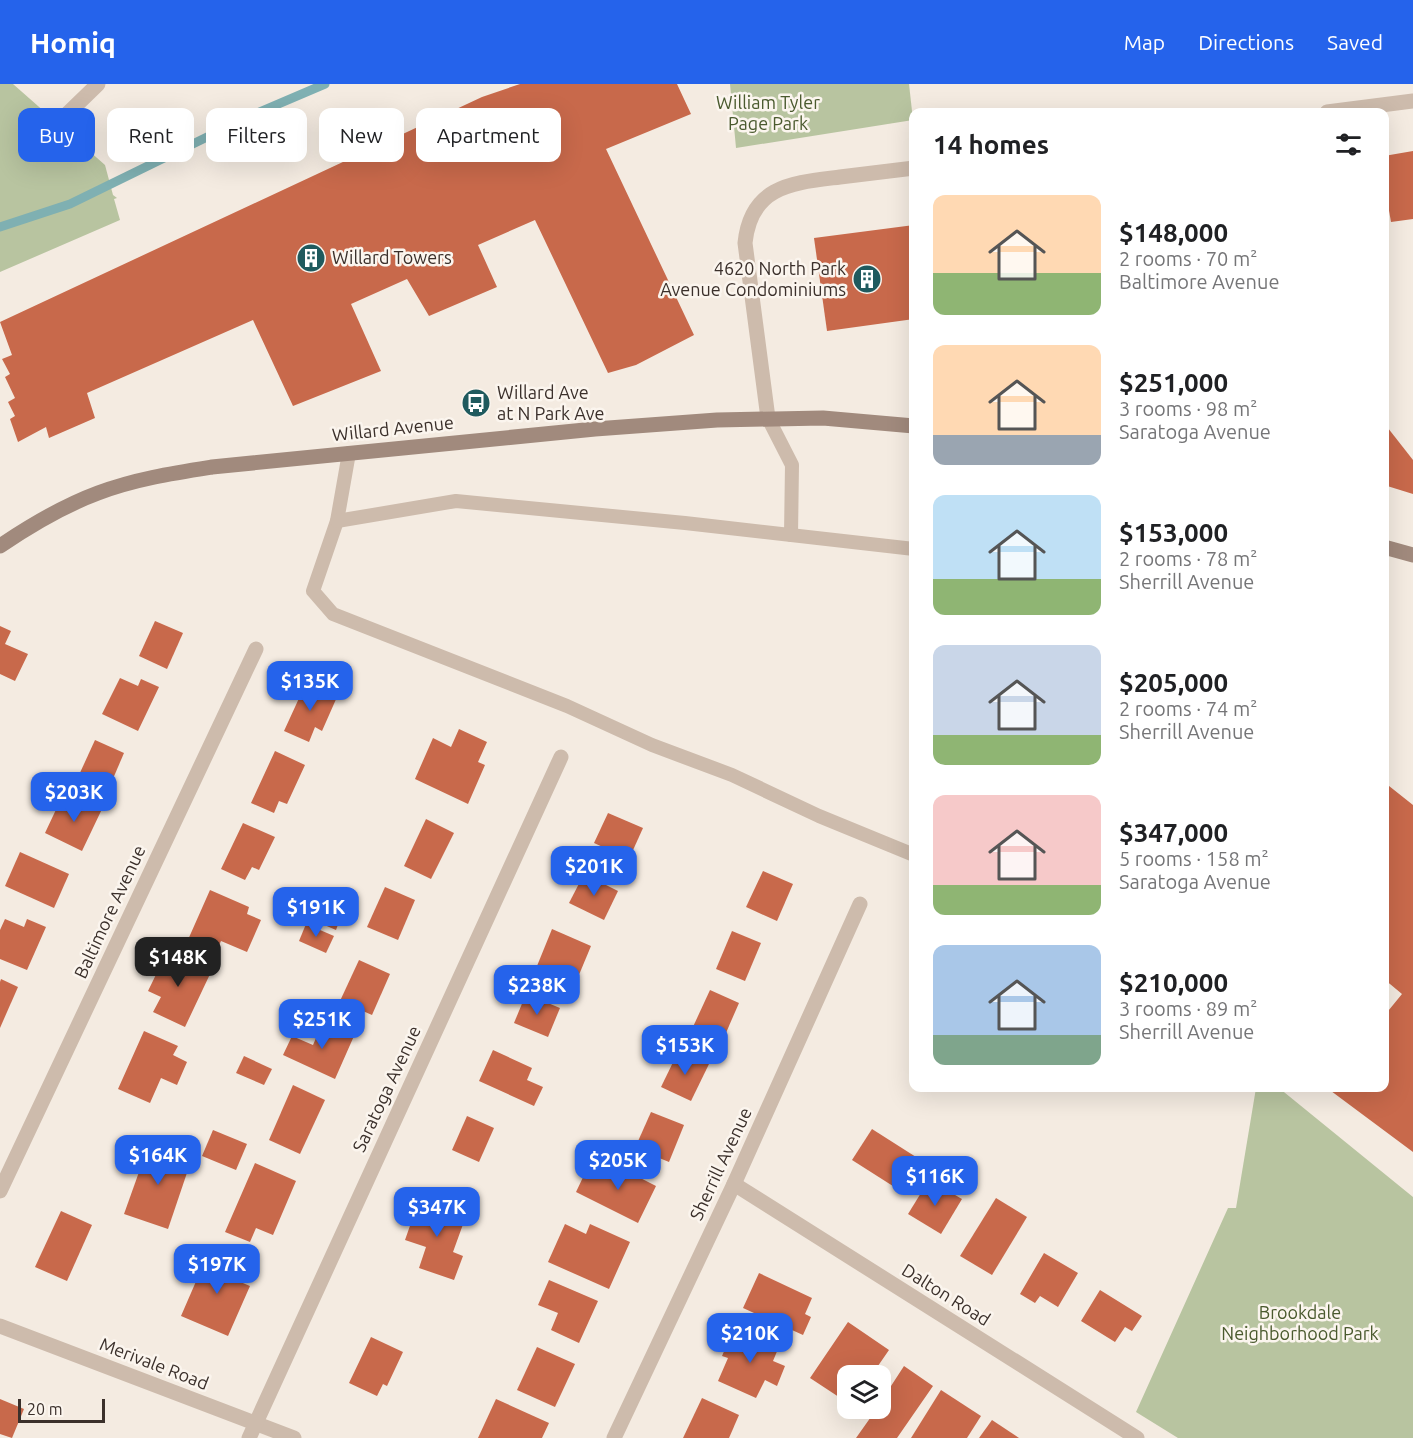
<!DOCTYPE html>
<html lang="en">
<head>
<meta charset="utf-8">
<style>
	:root { --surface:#fff; --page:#f2f2f2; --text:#202124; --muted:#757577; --accent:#2563eb }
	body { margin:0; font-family:Ubuntu,sans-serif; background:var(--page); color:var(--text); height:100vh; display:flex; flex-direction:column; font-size:22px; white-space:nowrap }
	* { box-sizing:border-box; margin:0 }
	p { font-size:20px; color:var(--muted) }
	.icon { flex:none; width:33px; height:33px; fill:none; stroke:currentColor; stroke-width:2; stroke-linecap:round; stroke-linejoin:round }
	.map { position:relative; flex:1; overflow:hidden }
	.details { position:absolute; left:909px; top:24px; width:480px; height:984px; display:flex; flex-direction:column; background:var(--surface); border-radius:12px; box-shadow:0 6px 24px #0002 }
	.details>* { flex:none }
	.hud { position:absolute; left:18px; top:24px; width:570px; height:54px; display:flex; gap:12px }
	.fabs { position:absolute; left:837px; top:1281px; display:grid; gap:12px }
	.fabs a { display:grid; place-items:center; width:54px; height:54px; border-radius:12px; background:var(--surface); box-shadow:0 6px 24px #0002; font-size:30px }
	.scale { position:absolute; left:18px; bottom:15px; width:87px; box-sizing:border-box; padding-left:6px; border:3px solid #3b302b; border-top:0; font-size:16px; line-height:21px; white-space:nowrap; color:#3b302b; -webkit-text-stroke:4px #fbf5ee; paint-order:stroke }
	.price { position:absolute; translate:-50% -51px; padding:0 14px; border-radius:12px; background:var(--accent); color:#fff; font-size:20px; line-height:39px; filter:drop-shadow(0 2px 3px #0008) }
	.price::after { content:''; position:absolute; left:50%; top:36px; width:18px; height:14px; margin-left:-9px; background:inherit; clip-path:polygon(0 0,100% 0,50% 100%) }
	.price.current { background:#222; color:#fff }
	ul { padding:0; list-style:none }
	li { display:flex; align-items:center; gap:18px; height:150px; padding:0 24px }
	li span { display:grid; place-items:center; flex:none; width:168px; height:120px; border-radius:12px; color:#555 }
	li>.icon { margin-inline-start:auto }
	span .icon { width:72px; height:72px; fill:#fffc; stroke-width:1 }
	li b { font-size:26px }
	h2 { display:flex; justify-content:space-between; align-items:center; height:72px; padding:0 24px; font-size:26px }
	.chip { padding:0 21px; border-radius:12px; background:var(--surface); box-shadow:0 6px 24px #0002; font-size:21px; line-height:54px }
	.chip.current { background:var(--accent); color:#fff }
	header { display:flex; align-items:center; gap:36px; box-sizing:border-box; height:84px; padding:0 30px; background:var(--accent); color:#fff }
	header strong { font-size:28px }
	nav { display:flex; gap:33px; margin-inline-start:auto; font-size:21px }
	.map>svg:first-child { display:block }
</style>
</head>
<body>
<header>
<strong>Homiq</strong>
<nav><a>Map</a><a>Directions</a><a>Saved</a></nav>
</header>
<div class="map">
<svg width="1413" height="1354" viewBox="0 0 1413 1354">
	<rect width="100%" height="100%" fill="#f4ebe1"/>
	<g fill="#b8c4a0">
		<polygon points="0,0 13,0 105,81 113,111 117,114 114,115 120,136 0,188"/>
		<polygon points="730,0 909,0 913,36 736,64"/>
		<polygon points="1256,1004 1279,1004 1413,1113 1413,1354 1178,1354 1136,1328 1228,1124 1236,1124"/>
	</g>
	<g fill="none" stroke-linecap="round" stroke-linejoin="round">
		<polyline stroke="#7fb0b2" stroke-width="9" points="0,143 70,120 248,33 325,0"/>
	</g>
	<g fill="#c8694b">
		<polygon points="520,0 677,0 691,30 606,65 694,251 636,281 608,289 535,136 478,161 497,203 429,232 407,195 351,220 381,287 293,322 253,236 87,309 95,334 49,354 46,343 18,358 10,335 15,332 8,318 15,314 5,293 10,290 2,275 12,271 0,238 482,13"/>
		<polygon points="1413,67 1413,135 1391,138 1384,98 1384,72"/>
		<polygon points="914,141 914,235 827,247 814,154"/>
		<polygon points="1384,339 1413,376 1413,410 1384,401"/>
		<polygon points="155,537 183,549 167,585 139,572"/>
		<polygon points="0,542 11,547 5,560 28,570 15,597 0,590"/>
		<polygon points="120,594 138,602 141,595 159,603 138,647 102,630"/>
		<polygon points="306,599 337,613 322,647 315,643 309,658 284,647"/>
		<polygon points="459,645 487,658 478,678 485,681 468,720 415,695 433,654 451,663"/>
		<polygon points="95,656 124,669 109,704 79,691"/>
		<polygon points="275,667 305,681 287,720 279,717 274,729 251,719"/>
		<polygon points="1384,698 1413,721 1413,1068 1327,1004 1384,1004 1384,932 1402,910 1384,895"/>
		<polygon points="61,715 81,724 84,716 102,725 82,767 45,749"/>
		<polygon points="608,729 643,744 629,775 594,759"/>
		<polygon points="426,735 454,749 431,795 404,782"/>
		<polygon points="243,739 275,753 259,786 252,783 245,796 221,785"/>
		<polygon points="20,768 69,790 54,824 5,802"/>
		<polygon points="763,787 793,800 777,837 746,823"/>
		<polygon points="584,790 618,807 604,836 569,819"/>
		<polygon points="385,803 415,816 398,856 367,843"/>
		<polygon points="210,806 249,823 247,830 261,836 247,868 221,857 215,870 187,858"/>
		<polygon points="315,818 342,830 336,846 308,834"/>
		<polygon points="5,835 24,843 27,835 46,843 27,886 0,875 0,846"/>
		<polygon points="306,840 334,852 326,869 299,857"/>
		<polygon points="552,845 591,862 576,898 537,882"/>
		<polygon points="732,847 761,859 745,897 716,885"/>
		<polygon points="167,868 211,888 185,943 153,928 161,913 148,907"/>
		<polygon points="359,876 390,890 372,931 340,917"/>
		<polygon points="1,895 18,903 0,944 0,898"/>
		<polygon points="710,906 739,919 722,958 692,945"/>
		<polygon points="526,910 560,924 548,953 514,939"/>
		<polygon points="323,938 354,952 335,995 283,971 292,952 313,961"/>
		<polygon points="144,947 178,962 173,971 187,978 177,1001 161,994 150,1019 118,1005"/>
		<polygon points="493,966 532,984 527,996 543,1003 534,1022 479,997"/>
		<polygon points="679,966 709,980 691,1017 661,1003"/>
		<polygon points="244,972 272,985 264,1001 236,989"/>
		<polygon points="293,1001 325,1016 300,1070 269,1056"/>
		<polygon points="651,1028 684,1041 669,1078 635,1064"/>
		<polygon points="467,1032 494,1044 479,1078 452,1066"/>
		<polygon points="872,1045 916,1073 896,1104 852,1076"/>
		<polygon points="213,1046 247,1060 236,1086 202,1072"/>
		<polygon points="149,1060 192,1074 168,1145 124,1130"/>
		<polygon points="607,1077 656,1102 638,1139 576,1108 586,1087 599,1093"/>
		<polygon points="255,1079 296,1097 273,1151 256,1144 250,1158 225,1148"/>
		<polygon points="929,1096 962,1115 941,1150 908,1130"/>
		<polygon points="996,1114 1027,1133 992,1191 960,1172"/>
		<polygon points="419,1116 466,1132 453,1168 463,1172 454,1196 419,1184 426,1163 405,1156"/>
		<polygon points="61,1127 92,1141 67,1197 35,1183"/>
		<polygon points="565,1140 586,1150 590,1140 630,1158 609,1205 548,1178"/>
		<polygon points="215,1168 245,1181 238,1197 250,1202 228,1252 181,1232 204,1179 209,1181"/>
		<polygon points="1044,1169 1078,1189 1058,1223 1040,1212 1035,1219 1020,1210"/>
		<polygon points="759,1189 812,1214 805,1230 811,1233 803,1251 743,1224"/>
		<polygon points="549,1196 598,1217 579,1259 551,1246 558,1229 538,1221"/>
		<polygon points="1100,1206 1142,1232 1132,1247 1125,1243 1115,1258 1081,1237"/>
		<polygon points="848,1238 889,1266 871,1292 848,1292 848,1319 810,1294"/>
		<polygon points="734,1245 778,1265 773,1277 785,1282 777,1302 765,1296 756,1314 718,1297 728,1274 722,1272"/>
		<polygon points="371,1253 403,1268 387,1302 383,1300 377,1312 349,1299"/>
		<polygon points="537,1263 575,1280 555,1323 517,1306"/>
		<polygon points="904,1282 933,1302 897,1354 856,1354 873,1330 866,1324 880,1324 880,1302 884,1297 891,1302"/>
		<polygon points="941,1306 981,1332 967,1354 911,1354"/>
		<polygon points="702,1314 739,1331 729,1354 683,1354"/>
		<polygon points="0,1315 24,1325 12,1354 0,1350"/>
		<polygon points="496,1315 549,1339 542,1354 478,1354"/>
		<polygon points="992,1336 1019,1354 979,1354"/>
	</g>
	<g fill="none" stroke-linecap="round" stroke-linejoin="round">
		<g stroke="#cdbbac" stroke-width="14">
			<polyline points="768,334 792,381 791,451"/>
			<polyline points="349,369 337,437 313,507 333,530 567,622 652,661 732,691 819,732 914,771"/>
			<polyline points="337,437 456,417 685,439 914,465"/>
		</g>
		<g stroke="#cdbbac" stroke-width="15">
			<polyline points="1327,28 1413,17"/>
			<polyline points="61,36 98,0"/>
			<path d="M768,334L745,159C751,101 793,99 840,93C864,90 889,87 914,84"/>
			<polyline points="734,1100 1137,1354"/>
			<polyline points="0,1107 256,565"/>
			<polyline points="0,1242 294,1354"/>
			<polyline points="249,1354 561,673"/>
			<polyline points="614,1354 734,1100 860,820"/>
		</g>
		<g stroke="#a18a7d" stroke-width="15">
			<path d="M0,462C31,441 63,422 98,409C135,395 174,389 212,383L595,345L717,336L823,334L914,342"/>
			<polyline points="1384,463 1413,471"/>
		</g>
	</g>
	<defs>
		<g id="building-disc" transform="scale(1.5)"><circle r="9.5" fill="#1f5a5e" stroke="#fbf5ee"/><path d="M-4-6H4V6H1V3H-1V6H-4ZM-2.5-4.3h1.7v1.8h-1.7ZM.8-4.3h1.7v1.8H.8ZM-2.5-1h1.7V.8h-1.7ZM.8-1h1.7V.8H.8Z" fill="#fff"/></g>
		<g id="bus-disc" transform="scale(1.5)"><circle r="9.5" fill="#1f5a5e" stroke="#fbf5ee"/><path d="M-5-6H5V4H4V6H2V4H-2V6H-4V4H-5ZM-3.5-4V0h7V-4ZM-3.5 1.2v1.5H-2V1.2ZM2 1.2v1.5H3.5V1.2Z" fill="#fff"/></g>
	</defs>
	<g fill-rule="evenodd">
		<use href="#building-disc" x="311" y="174"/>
		<use href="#building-disc" x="867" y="195"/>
		<use href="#bus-disc" x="476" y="319"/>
	</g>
	<g text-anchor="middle" stroke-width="5" stroke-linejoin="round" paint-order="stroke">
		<g font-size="18" fill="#4a5a2e" stroke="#fbf5ee">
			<text x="768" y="25">William Tyler<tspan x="768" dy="21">Page Park</tspan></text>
			<text x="1300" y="1235">Brookdale<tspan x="1300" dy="21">Neighborhood Park</tspan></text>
		</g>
		<g font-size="18" fill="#3b302b" stroke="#fbf5ee" text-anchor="start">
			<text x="332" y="180">Willard Towers</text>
			<text x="846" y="191" text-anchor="end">4620 North Park<tspan x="846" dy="21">Avenue Condominiums</tspan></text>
			<text x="497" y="315">Willard Ave<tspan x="497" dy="21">at N Park Ave</tspan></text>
		</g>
		<g font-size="18" fill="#3b302b" stroke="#fbf5ee">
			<text transform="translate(393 345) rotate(-6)" y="6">Willard Avenue</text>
			<text transform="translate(110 828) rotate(-65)" y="6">Baltimore Avenue</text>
			<text transform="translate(387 1005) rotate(-65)" y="6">Saratoga Avenue</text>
			<text transform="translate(721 1080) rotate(-65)" y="6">Sherrill Avenue</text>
			<text transform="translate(946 1211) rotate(32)" y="6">Dalton Road</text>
			<text transform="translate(154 1280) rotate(21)" y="6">Merivale Road</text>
		</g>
	</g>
</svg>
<div class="fabs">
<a><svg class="icon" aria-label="layers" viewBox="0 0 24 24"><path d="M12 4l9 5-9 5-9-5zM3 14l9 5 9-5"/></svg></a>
</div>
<div class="scale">20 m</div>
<b class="price" style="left:310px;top:628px">$135K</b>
<b class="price" style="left:74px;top:739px">$203K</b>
<b class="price" style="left:594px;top:813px">$201K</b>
<b class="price" style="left:316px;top:854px">$191K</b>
<b class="price current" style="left:178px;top:904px">$148K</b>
<b class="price" style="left:537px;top:932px">$238K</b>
<b class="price" style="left:322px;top:966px">$251K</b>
<b class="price" style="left:685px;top:992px">$153K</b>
<b class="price" style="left:158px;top:1102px">$164K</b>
<b class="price" style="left:618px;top:1107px">$205K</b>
<b class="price" style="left:935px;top:1123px">$116K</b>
<b class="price" style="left:437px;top:1154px">$347K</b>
<b class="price" style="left:217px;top:1211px">$197K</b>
<b class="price" style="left:750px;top:1280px">$210K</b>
<div class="hud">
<a class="chip current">Buy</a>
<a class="chip">Rent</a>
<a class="chip">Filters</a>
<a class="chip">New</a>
<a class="chip">Apartment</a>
</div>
<section class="details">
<h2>14 homes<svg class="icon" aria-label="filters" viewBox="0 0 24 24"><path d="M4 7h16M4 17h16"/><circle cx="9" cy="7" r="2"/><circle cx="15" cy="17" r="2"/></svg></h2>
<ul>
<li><span style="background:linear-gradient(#ffd9b3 65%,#8fb573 0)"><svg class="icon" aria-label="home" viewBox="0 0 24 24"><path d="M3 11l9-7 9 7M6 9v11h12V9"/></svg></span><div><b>$148,000</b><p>2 rooms · 70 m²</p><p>Baltimore Avenue</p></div></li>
<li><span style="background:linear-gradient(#ffd9b3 75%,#9aa5b1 0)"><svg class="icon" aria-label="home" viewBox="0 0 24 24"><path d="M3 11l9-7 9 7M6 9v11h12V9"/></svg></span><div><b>$251,000</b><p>3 rooms · 98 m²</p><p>Saratoga Avenue</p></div></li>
<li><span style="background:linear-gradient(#bfe0f5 70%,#8fb573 0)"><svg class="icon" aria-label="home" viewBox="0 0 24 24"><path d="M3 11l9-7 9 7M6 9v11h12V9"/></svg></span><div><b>$153,000</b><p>2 rooms · 78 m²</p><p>Sherrill Avenue</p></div></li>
<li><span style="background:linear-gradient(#c9d6e8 75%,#8fb573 0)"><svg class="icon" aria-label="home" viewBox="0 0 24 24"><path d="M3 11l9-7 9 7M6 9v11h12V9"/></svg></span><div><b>$205,000</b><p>2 rooms · 74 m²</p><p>Sherrill Avenue</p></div></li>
<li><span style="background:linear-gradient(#f6c9c9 75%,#8fb573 0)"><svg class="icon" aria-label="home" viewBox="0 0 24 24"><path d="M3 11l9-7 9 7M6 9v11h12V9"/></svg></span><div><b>$347,000</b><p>5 rooms · 158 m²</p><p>Saratoga Avenue</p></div></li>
<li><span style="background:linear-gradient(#a9c7e8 75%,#7fa58c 0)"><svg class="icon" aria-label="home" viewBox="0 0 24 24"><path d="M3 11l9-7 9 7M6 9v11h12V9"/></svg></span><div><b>$210,000</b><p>3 rooms · 89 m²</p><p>Sherrill Avenue</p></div></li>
</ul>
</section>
</div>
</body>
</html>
